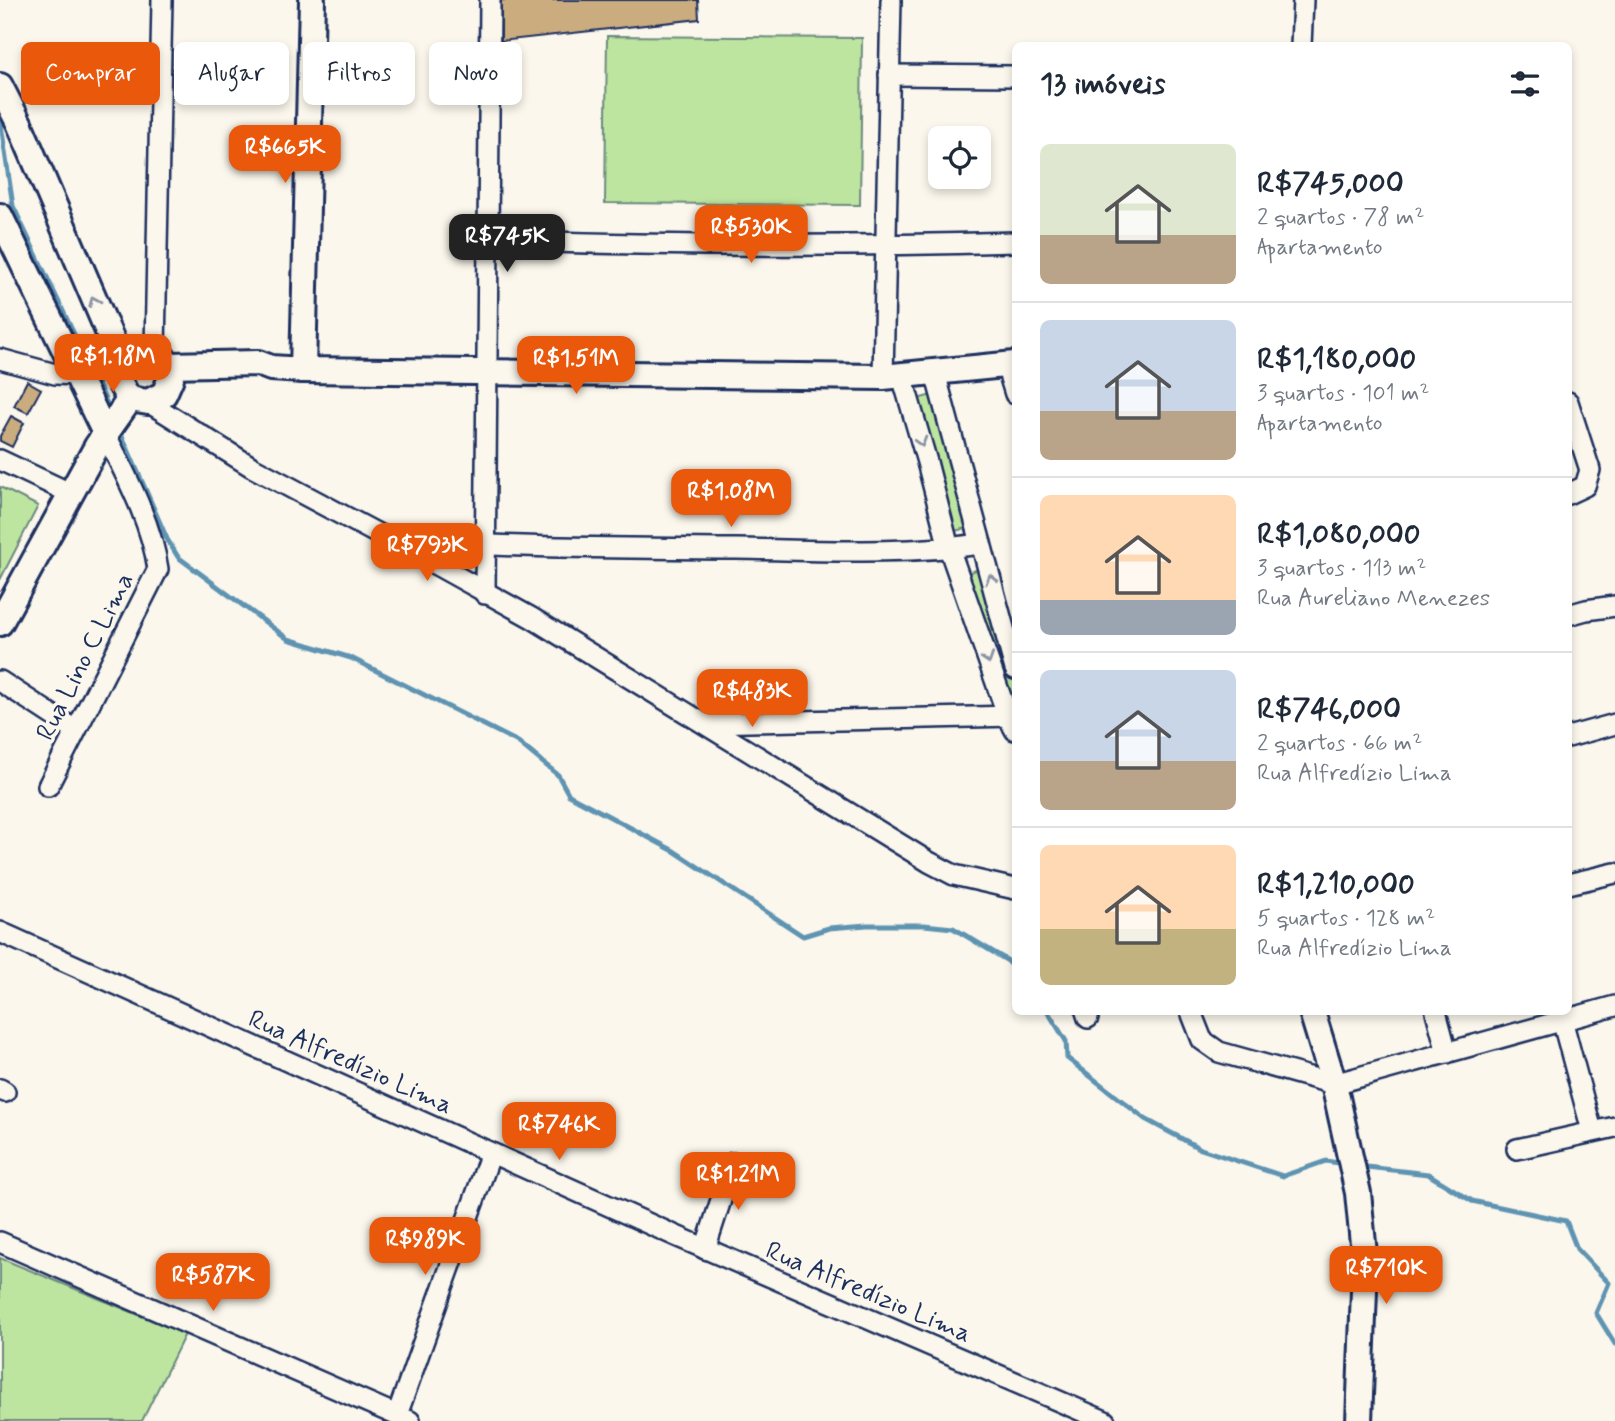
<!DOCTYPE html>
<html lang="pt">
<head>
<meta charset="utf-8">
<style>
	:root { --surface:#fff; --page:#f6f6f7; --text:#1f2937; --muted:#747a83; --line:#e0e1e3; --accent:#ea580c }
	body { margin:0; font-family:Mynerve,sans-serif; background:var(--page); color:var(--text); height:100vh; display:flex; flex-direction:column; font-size:26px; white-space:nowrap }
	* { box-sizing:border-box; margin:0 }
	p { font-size:23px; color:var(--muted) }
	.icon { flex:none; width:38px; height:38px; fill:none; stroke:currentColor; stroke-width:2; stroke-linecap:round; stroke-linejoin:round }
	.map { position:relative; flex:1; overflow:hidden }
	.drawer { position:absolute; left:1012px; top:42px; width:560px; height:973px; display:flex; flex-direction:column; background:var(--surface); border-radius:10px; box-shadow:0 4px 10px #0003 }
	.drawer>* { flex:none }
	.hud { position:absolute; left:21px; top:42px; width:665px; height:63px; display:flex; gap:14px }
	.tools { position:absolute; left:928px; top:126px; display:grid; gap:14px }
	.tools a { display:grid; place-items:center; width:63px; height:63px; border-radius:10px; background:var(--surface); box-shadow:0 4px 10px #0003; font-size:35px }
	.price { position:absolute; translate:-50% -60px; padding:0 16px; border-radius:14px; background:var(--accent); color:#fff; font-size:23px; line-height:46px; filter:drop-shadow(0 2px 4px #0008) }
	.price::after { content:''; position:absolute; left:50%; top:42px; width:21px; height:16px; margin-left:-10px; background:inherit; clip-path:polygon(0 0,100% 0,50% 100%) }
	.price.current { background:#222; color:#fff }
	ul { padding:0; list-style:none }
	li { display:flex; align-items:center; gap:21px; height:175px; padding:0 28px }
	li+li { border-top:2px solid var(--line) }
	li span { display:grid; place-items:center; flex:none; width:196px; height:140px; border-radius:10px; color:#555 }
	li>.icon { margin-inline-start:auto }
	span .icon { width:84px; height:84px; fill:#fffc; stroke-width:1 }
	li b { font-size:30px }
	h2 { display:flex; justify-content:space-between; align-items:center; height:84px; padding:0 28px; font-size:30px }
	.chip { padding:0 24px; border-radius:10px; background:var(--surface); box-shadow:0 4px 10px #0003; font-size:24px; line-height:63px }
	.chip.current { background:var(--accent); color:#fff }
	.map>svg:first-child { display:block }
</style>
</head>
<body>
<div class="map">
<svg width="1615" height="1421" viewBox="0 0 1615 1421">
	<rect width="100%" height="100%" fill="#fbf7ec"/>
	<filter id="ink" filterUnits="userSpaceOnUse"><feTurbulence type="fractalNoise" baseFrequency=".0143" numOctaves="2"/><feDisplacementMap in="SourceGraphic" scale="14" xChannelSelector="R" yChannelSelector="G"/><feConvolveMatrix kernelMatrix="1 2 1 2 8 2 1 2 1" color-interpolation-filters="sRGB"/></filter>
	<g filter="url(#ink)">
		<g fill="#bee5a0" stroke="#6c8a7f" stroke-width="2">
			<polygon points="607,36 862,38 860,205 605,203"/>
			<polygon points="932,395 966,528 948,533 914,400"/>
			<polygon points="0,487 38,506 0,580"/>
			<polygon points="979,569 1015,681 1015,697 1004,700 964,574"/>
			<polygon points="0,1258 185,1334 142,1421 0,1421"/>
		</g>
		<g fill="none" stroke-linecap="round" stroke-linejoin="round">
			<g stroke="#5e93b2" stroke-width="5">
				<polyline points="0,118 13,206 112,414"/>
				<polyline points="119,429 167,539 178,557 288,639 351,658 518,742 558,775 569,795 674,851 803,936 829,928 867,925 924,925 953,928 1008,961 1015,969"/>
				<polyline points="1048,1012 1066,1041 1067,1058 1145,1119 1201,1149 1283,1176 1326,1161 1344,1164"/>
				<polyline points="1358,1166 1428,1174 1472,1201 1566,1221 1577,1249 1609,1283 1596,1313 1615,1344"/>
			</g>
		</g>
		<g fill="#caac7f" stroke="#1b2f5e" stroke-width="2">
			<polygon points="501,0 698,0 699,19 501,41"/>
			<polygon points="27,381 41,389 28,413 14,406"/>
			<polygon points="11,416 24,423 12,447 0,441 0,436"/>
		</g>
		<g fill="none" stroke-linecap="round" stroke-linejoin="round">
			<g stroke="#1b2f5e" stroke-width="24">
				<g id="minor">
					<polyline points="1301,46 1303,0"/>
					<polyline points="889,75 1015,76"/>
					<path d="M488,240C663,246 839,247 1015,242"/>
					<polyline points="155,349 162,0"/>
					<polyline points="0,359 55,374 79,375"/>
					<polyline points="1006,365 1015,394"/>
					<polyline points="935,373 1015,669"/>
					<polyline points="902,376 927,462 949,548 1008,717 1015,730"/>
					<polyline points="883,377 891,0"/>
					<polyline points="148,402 252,467 440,567 532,618 929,862 954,875 1015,889"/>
					<polyline points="1568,402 1590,470 1585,486 1568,494"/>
					<polyline points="0,460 72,494"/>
					<path d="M395,540C509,548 622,548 736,549C817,550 901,555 981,544"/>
					<polyline points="485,594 490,0"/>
					<polyline points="1568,615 1586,610 1615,606"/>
					<polyline points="0,681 75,730"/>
					<polyline points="705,723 1015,716"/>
					<polyline points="1568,737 1615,724"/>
					<path d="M48,786L158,569C151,521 126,476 105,433"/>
					<polyline points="1568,884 1615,873"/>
					<polyline points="0,932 676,1236 1105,1421"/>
					<polyline points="1086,1012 1088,1018"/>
					<polyline points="1191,1012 1202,1040 1219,1052 1334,1084 1615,1006"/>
					<polyline points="1436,1012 1447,1053"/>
					<polyline points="1560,1012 1592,1131"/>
					<polyline points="0,1089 5,1092"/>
					<polyline points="1517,1149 1615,1127"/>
					<polyline points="0,1242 410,1421"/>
					<polyline points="705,1249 733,1163"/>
					<polyline points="397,1415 491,1153"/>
				</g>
			</g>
			<g stroke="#1b2f5e" stroke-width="30">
				<g id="tertiary">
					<polyline points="0,86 19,123 122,364"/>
					<polyline points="0,216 105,433"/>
					<path d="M155,349L169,365L171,378L164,394L148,402L130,399C107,370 124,355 155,349Z"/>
					<polyline points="169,365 258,363 271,368 303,370 883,377 1015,364"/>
					<polyline points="303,370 312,0"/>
					<polyline points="0,623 97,446 130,399"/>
					<polyline points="1312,1012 1334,1084 1358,1193 1365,1264 1359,1421"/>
				</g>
			</g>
			<use href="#minor" stroke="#fbf7ec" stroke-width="19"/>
			<use href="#tertiary" stroke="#fbf7ec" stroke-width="24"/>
		</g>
		<defs><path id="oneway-chevron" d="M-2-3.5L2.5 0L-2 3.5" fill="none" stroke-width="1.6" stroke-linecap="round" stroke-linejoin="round" transform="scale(1.75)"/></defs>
		<g stroke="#8b93a5">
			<use href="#oneway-chevron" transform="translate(94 301) rotate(-113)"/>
			<use href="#oneway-chevron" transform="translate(921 442) rotate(74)"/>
			<use href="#oneway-chevron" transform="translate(991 579) rotate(-105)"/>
			<use href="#oneway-chevron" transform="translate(988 659) rotate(71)"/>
		</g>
	</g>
	<g text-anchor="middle" stroke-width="7" stroke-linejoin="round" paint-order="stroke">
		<g font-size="26" fill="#1b2f5e" stroke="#fbf7ec">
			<text transform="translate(84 656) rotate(-63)" y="9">Rua Lino C Lima</text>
			<text transform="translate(351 1061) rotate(24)" y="9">Rua Alfredízio Lima</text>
			<text transform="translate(869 1291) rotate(23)" y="9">Rua Alfredízio Lima</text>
		</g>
	</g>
</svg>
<div class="tools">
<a><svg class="icon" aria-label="locate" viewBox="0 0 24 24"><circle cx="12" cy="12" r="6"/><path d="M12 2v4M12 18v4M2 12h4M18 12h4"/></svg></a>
</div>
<b class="price" style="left:285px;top:185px">R$665K</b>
<b class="price" style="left:751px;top:265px">R$530K</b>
<b class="price current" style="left:507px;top:274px">R$745K</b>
<b class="price" style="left:113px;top:394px">R$1.18M</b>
<b class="price" style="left:576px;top:396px">R$1.51M</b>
<b class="price" style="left:731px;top:529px">R$1.08M</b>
<b class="price" style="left:427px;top:583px">R$793K</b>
<b class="price" style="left:752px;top:729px">R$483K</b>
<b class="price" style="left:559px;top:1162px">R$746K</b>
<b class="price" style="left:738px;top:1212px">R$1.21M</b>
<b class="price" style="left:425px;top:1277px">R$989K</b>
<b class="price" style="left:1386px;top:1306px">R$710K</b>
<b class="price" style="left:213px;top:1313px">R$587K</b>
<div class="hud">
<a class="chip current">Comprar</a>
<a class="chip">Alugar</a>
<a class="chip">Filtros</a>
<a class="chip">Novo</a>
</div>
<section class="drawer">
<h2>13 imóveis<svg class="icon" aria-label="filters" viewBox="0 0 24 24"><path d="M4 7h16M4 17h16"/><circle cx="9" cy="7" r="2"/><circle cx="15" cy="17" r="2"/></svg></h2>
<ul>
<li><span style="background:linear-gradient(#dfe7d0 65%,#b9a48a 0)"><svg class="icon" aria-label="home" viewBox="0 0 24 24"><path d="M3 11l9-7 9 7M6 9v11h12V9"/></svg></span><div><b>R$745,000</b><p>2 quartos · 78 m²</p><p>Apartamento</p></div></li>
<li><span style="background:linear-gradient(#c9d6e8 65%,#b9a48a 0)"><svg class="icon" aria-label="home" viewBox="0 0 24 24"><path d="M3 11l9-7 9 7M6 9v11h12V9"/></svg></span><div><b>R$1,180,000</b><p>3 quartos · 101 m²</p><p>Apartamento</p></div></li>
<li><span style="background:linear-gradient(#ffd9b3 75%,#9aa5b1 0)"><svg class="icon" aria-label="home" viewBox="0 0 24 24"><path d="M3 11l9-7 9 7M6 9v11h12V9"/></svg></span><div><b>R$1,080,000</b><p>3 quartos · 113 m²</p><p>Rua Aureliano Menezes</p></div></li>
<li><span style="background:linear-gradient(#c9d6e8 65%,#b9a48a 0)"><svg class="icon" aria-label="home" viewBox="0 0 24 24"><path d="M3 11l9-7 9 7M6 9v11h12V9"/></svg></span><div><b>R$746,000</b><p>2 quartos · 66 m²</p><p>Rua Alfredízio Lima</p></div></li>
<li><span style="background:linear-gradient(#ffd9b3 60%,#c2b280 0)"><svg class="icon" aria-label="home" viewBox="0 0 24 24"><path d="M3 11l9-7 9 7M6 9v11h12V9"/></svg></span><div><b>R$1,210,000</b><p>5 quartos · 128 m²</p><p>Rua Alfredízio Lima</p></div></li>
</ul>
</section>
</div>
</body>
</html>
